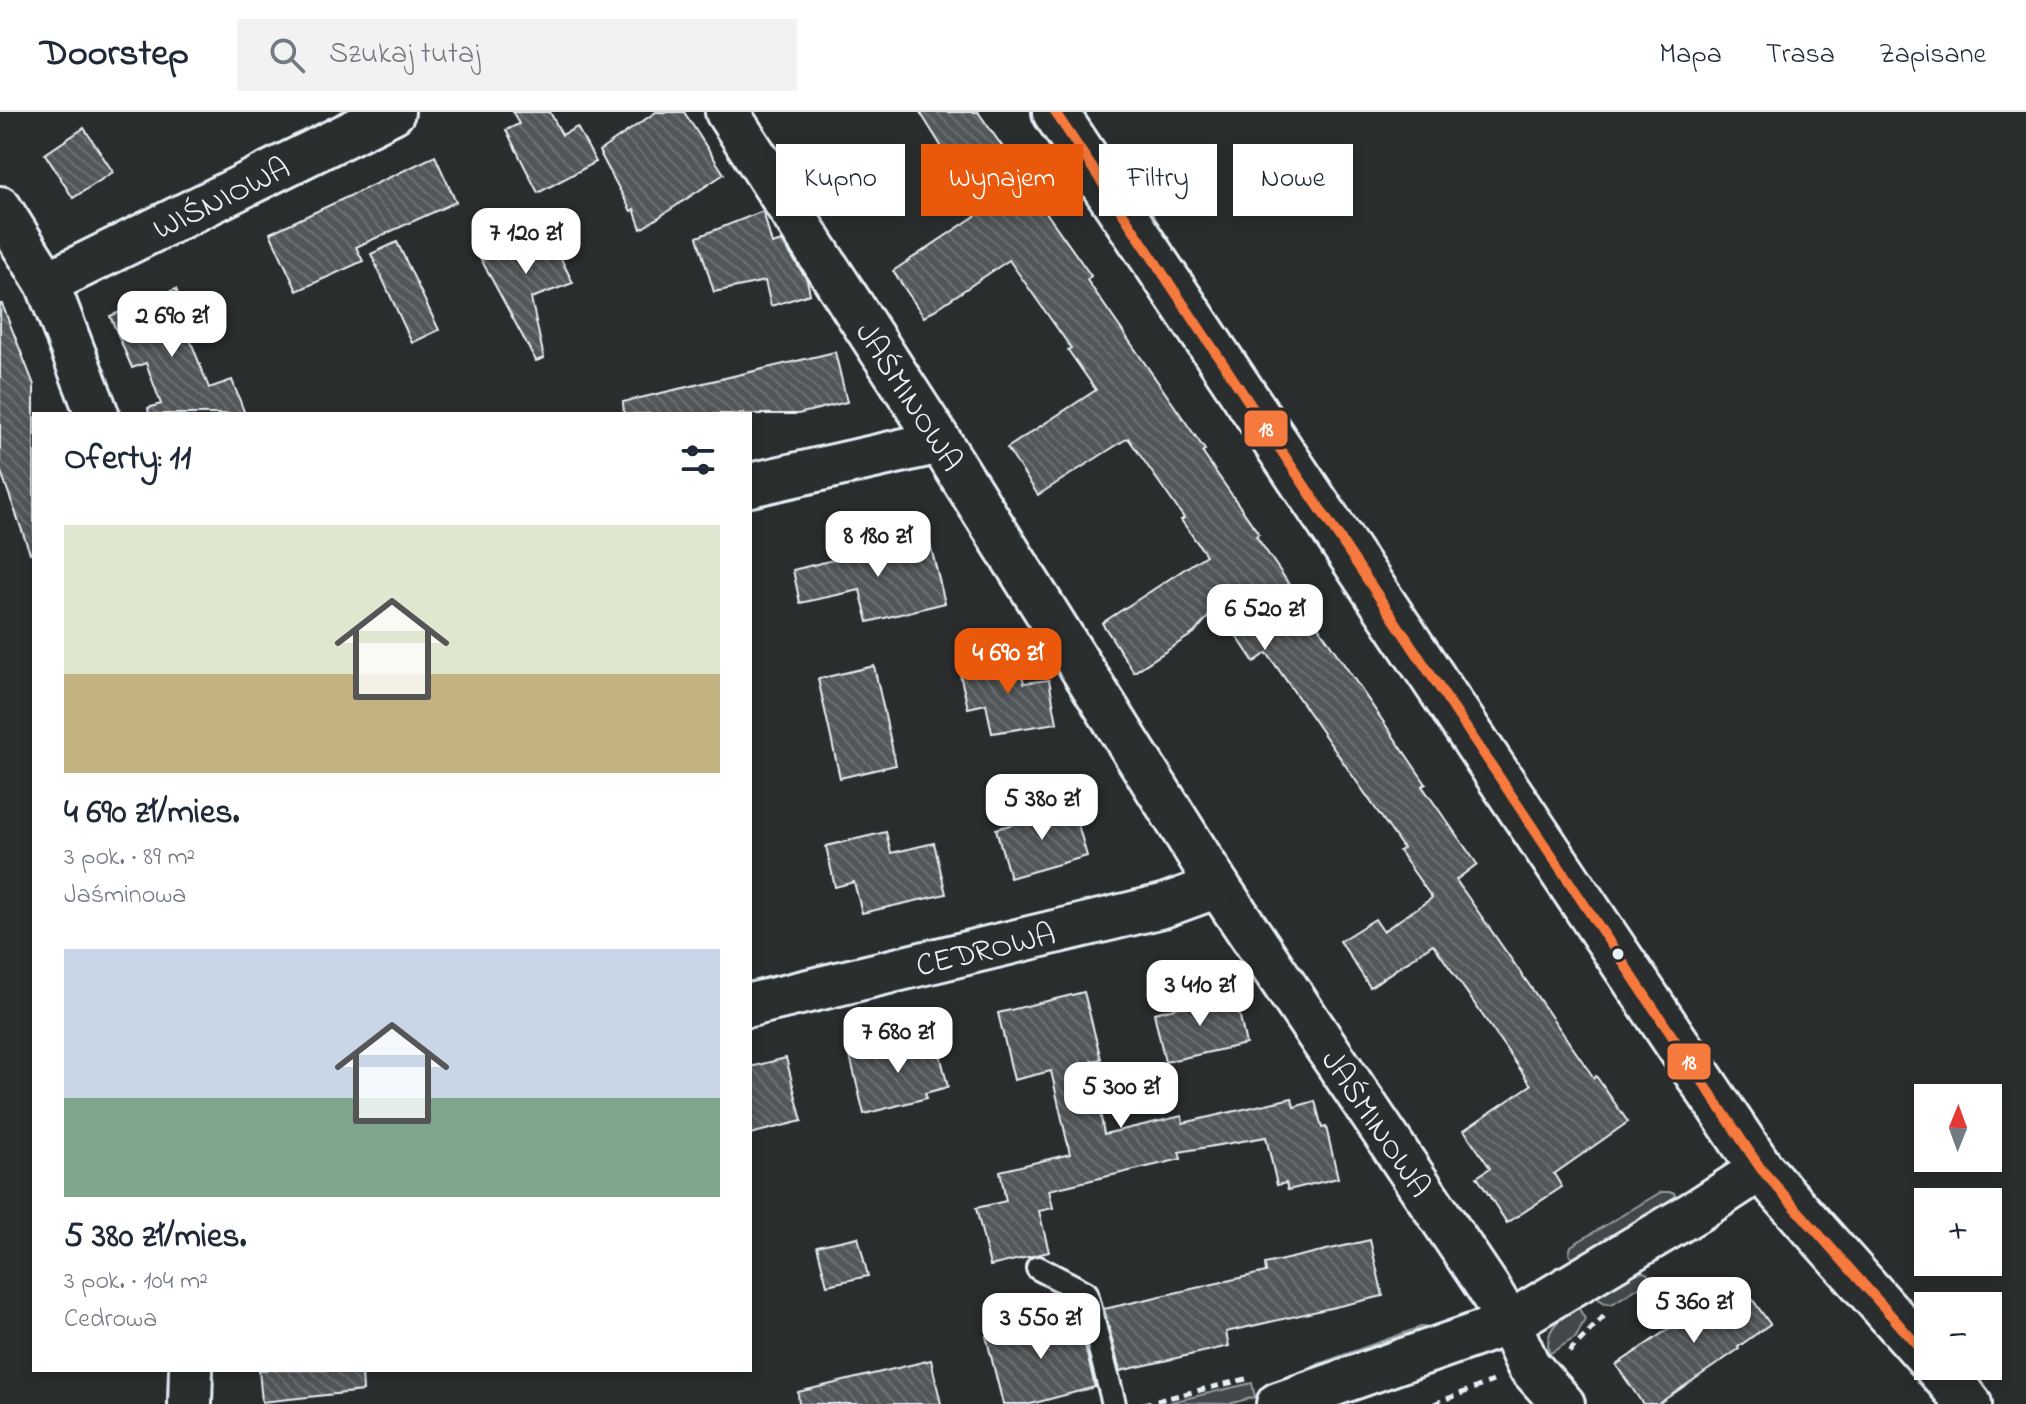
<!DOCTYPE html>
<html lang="pl">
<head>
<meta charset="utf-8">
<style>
	:root { --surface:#fff; --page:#f2f2f3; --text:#1f2937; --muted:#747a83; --line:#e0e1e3; --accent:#ea580c }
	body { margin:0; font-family:"Indie Flower",sans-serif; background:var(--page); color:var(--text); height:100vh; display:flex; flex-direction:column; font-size:30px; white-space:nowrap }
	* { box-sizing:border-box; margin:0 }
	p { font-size:26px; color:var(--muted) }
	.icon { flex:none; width:44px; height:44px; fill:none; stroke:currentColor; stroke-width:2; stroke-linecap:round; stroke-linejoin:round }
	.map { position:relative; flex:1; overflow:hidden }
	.side { position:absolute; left:32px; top:300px; width:720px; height:960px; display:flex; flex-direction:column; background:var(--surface); border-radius:0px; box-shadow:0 4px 12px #0003 }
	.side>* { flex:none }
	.guide { position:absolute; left:776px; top:32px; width:760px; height:72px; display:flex; gap:16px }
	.needle { width:52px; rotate:1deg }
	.fabs { position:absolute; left:1914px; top:972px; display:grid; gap:16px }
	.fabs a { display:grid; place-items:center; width:88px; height:88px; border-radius:0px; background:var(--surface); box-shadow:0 4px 12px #0003; font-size:40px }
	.price { position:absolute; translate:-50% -68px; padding:0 18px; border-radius:16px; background:#fff; color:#222; font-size:26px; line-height:52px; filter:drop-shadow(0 2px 4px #0008) }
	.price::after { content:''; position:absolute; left:50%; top:48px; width:24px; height:18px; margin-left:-12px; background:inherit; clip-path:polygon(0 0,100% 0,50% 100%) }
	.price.selected { background:var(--accent); color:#fff }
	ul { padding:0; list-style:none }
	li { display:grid; align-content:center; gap:16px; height:424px; padding:0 32px }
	li span { display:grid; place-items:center; height:248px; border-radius:0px; color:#555 }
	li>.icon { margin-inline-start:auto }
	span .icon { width:144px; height:144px; fill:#fffc; stroke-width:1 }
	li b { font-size:34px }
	h2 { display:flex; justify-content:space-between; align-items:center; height:96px; padding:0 32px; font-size:34px }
	.chip { padding:0 28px; border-radius:0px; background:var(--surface); box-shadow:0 4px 12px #0003; font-size:28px; line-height:72px }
	.chip.selected { background:var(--accent); color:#fff }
	header { display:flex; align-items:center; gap:48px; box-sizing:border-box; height:112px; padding:0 40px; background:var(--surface); border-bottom:2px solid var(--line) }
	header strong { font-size:38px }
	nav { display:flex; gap:44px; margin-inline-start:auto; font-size:28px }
	.search { width:560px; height:72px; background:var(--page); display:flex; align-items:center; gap:20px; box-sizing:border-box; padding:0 28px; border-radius:0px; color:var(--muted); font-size:30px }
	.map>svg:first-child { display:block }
</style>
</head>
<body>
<header>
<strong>Doorstep</strong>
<div class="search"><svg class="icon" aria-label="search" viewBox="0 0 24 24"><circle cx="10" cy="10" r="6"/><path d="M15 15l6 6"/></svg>Szukaj tutaj</div>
<nav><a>Mapa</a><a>Trasa</a><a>Zapisane</a></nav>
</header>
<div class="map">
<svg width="2026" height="1292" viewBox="0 0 2026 1292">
	<defs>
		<pattern id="building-back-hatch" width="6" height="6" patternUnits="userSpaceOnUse" patternTransform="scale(2)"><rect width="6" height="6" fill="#535759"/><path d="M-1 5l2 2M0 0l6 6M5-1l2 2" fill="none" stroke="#6c7072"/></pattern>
	</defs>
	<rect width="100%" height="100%" fill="#2a2d2e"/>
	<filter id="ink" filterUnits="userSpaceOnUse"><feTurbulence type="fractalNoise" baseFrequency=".0125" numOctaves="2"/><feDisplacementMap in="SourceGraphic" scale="16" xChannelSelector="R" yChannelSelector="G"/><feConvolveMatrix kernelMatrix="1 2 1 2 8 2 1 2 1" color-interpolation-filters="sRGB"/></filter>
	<g filter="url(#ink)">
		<g fill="#424648" stroke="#959ca0" stroke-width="2">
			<polygon points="1661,1080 1673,1080 1681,1090 1577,1154 1569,1142 1571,1134"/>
			<polygon points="1643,1160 1648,1162 1650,1168 1612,1192 1605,1191 1597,1186 1596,1183 1635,1161"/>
			<path d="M1578,1195L1585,1207L1576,1225L1549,1242C1544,1215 1559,1208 1578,1195Z"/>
			<polygon points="1423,1214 1427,1216 1430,1225 1312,1269 1307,1256"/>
			<polygon points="1252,1271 1255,1285 1229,1292 1167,1291"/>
		</g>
		<g fill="url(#building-back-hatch)" stroke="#e8f1f8" stroke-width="2">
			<polygon points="513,0 550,0 562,23 577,15 596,50 538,81 506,18 519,12"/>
			<polygon points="656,0 684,0 724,62 641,117 634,97 631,99 599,39"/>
			<polygon points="920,0 978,0 1033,78 1031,79 1091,164 1087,168 1205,338 1202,340 1259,422 1256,424 1426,672 1422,674 1477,752 1456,768 1594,966 1596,964 1628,1010 1554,1062 1562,1075 1507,1111 1477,1065 1490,1056 1464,1018 1531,973 1433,832 1370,875 1340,829 1375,807 1383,819 1432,786 1399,739 1403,736 1267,541 1254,550 1217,495 1194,521 1134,560 1102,511 1206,443 1181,408 1184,406 1128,326 1038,383 1007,336 1096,278 1068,238 1071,236 1009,148 924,205 893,159 981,100 955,63 958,61"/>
			<polygon points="84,16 113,60 73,86 45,42"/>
			<polygon points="435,44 456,90 356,135 363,149 297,179 270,121"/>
			<polygon points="763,99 772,132 782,129 807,168 810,182 771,194 765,169 714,180 697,125"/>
			<polygon points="542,108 573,171 531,186 544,246 536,249 477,140"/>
			<polygon points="397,130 439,218 412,231 371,142"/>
			<polygon points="176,177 189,210 184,212 209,276 232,268 245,302 149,302 148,296 161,292 146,251 132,256 110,204"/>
			<polygon points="0,192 2,192 34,273 34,440 30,441 0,357"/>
			<polygon points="835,240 847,290 798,302 624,302 623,290"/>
			<polygon points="928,424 945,491 868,510 860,478 800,491 793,458"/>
			<polygon points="1017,544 1024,571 1049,568 1057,611 992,621 986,592 968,596 959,558"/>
			<polygon points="874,554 896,653 840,666 818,567"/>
			<polygon points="1073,695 1087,744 1010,766 996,717"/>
			<polygon points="886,720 891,741 934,731 946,782 862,801 854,770 835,775 826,734"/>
			<polygon points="1084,880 1101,947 1091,949 1104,1022 1182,1004 1183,1011 1292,986 1294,995 1315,989 1322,1016 1326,1015 1338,1066 1288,1078 1286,1071 1277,1073 1266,1025 1179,1040 1181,1047 1049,1078 1053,1096 1039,1099 1049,1140 990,1154 976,1096 1006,1089 1000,1059 1070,1042 1051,959 1014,968 998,901"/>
			<polygon points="1235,882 1246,932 1165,950 1154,901"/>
			<polygon points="937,930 948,975 925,981 927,986 864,1002 850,944 892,933 892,935 913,931 915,936"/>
			<polygon points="786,946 802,1009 750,1022 750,955"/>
			<polygon points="858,1125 868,1164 827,1173 817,1134"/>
			<polygon points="1370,1128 1383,1184 1226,1220 1229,1234 1120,1259 1104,1197 1266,1160 1265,1152"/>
			<polygon points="1738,1167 1770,1212 1738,1235 1739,1237 1658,1292 1643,1292 1616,1253 1693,1200 1692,1199"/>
			<polygon points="1077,1201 1095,1275 1031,1292 1003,1292 986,1224"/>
			<polygon points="931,1248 941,1292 799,1292 798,1280"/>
			<polygon points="259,1258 362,1258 363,1279 262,1290"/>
		</g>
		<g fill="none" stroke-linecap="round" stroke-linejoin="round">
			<g stroke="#e8f1f8" stroke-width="28">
				<polyline id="lane" points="1038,1156 1086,1181 1114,1292"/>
			</g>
			<g stroke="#e8f1f8" stroke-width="48">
				<g id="street">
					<path id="s1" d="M727,0L940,330L1218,774L1487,1174L1509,1211L1528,1253L1563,1292"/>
					<polyline points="0,96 47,171 97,302"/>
					<path id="s2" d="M47,171L393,0"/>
					<polyline points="750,373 940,330"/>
					<path id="s3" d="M750,893L1163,794L1218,774"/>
					<polyline points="190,1292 191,1258"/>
					<polyline points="1278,1292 1509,1211 1698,1098 1761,1057"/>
				</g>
			</g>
			<g stroke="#e8f1f8" stroke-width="50">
				<g id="secondary">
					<polyline points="1055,0 1761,1057 1928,1245"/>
					<polyline points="1936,1254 1969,1292"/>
				</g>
			</g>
			<g stroke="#e8f1f8" stroke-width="5" stroke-dasharray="8 6" stroke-linecap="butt">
				<polyline points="1569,1240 1604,1204"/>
				<polyline points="1143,1292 1246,1267"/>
				<polyline points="1434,1292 1493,1269"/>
			</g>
			<use href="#lane" stroke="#2a2d2e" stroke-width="22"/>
			<use href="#street" stroke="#2a2d2e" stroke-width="42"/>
			<use href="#secondary" stroke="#2a2d2e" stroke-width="44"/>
			<g stroke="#2a2d2e" stroke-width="16">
				<polyline id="bus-1" points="1055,0 1761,1057 1928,1245"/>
			</g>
			<use href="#bus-1" stroke="#f6793e" stroke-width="10"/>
		</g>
	</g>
	<circle fill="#e8f1f8" stroke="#2a2d2e" stroke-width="3" cx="1618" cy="842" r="7"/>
	<g text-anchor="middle" stroke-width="6" stroke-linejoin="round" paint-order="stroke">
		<g font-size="32" fill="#e8f1f8" stroke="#2a2d2e">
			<text dy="11" stroke="none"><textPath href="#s2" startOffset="194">WIŚNIOWA</textPath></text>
			<text dy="11" stroke="none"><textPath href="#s1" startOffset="338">JAŚMINOWA</textPath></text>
			<text dy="11" stroke="none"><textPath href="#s3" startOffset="242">CEDROWA</textPath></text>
			<text dy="11" stroke="none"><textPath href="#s1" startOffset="1202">JAŚMINOWA</textPath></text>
		</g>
	</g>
	<g stroke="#2a2d2e" stroke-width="3">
		<rect x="1243" y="297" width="46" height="39" rx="8" fill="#f6793e"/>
		<rect x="1666" y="930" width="46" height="39" rx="8" fill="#f6793e"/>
	</g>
	<g font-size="22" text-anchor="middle" font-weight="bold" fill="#fff">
		<text x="1266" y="324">18</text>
		<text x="1689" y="957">18</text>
	</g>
</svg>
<div class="fabs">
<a><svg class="needle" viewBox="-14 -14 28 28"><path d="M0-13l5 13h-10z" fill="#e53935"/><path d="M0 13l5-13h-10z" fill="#747a83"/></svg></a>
<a>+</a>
<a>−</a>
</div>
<b class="price" style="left:526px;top:164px">7 120 zł</b>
<b class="price" style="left:172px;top:247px">2 690 zł</b>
<b class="price" style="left:878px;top:467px">8 180 zł</b>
<b class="price" style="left:1265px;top:540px">6 520 zł</b>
<b class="price selected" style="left:1008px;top:584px">4 690 zł</b>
<b class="price" style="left:1042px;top:730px">5 380 zł</b>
<b class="price" style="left:1200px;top:916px">3 410 zł</b>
<b class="price" style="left:898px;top:963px">7 680 zł</b>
<b class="price" style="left:1121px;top:1018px">5 300 zł</b>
<b class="price" style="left:1694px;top:1233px">5 360 zł</b>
<b class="price" style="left:1041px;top:1249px">3 550 zł</b>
<div class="guide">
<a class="chip">Kupno</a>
<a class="chip selected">Wynajem</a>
<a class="chip">Filtry</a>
<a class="chip">Nowe</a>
</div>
<section class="side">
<h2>Oferty: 11<svg class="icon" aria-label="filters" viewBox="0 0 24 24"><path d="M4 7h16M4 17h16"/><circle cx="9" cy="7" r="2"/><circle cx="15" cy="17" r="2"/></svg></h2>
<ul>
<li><span style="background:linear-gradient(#dfe7d0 60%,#c2b280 0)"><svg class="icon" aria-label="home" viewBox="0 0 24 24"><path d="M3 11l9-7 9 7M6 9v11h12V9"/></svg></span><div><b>4 690 zł/mies.</b><p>3 pok. · 89 m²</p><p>Jaśminowa</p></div></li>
<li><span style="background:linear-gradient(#c9d6e8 60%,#7fa58c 0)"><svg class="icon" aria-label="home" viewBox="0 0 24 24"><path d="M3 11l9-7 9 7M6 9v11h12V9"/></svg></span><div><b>5 380 zł/mies.</b><p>3 pok. · 104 m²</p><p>Cedrowa</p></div></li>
</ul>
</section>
</div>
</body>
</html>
